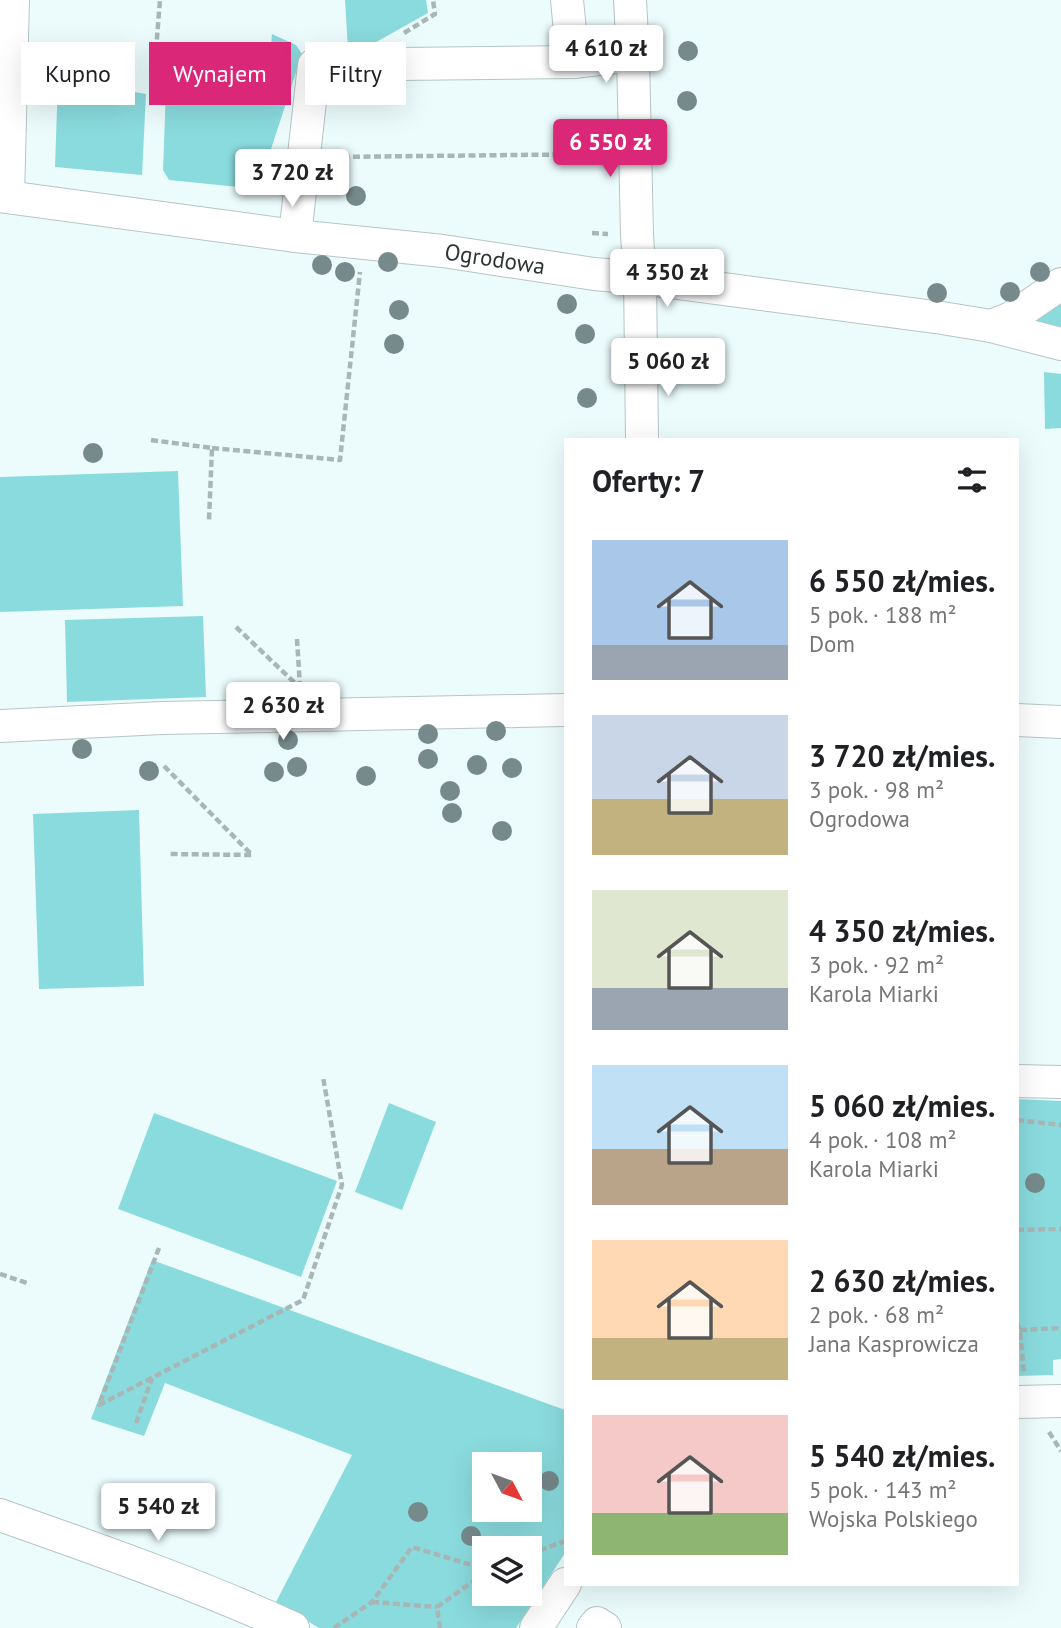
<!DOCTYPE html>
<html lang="pl">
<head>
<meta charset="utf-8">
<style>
	:root { --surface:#fff; --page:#f2f2f2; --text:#202124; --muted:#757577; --accent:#db2777 }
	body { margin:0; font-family:"PT Sans",sans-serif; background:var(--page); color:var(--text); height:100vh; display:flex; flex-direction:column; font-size:26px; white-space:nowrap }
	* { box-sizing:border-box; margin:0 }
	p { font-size:23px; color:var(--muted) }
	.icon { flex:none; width:38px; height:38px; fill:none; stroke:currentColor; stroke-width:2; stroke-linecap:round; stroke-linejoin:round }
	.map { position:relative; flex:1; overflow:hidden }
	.panel { position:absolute; left:564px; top:438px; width:455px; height:1148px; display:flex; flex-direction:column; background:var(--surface); border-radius:0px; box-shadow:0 7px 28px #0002 }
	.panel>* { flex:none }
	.banner { position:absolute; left:21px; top:42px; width:438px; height:63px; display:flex; gap:14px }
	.needle { width:46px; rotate:131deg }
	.controls { position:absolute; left:472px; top:1452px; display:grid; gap:14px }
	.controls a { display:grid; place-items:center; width:70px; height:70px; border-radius:0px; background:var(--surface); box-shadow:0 7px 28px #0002; font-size:35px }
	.price { position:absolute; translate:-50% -60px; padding:0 16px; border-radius:7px; background:#fff; color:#222; font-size:23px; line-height:46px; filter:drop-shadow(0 2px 4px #0008) }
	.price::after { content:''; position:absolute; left:50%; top:42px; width:21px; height:16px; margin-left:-10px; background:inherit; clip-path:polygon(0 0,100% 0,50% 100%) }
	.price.selected { background:var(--accent); color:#fff }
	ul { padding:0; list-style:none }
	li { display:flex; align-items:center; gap:21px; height:175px; padding:0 28px }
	li span { display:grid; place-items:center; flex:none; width:196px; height:140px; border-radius:0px; color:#555 }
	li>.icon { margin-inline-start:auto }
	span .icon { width:84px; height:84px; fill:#fffc; stroke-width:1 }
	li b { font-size:30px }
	h2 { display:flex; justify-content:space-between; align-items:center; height:84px; padding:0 28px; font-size:30px }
	.tag { padding:0 24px; border-radius:0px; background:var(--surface); box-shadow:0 7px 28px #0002; font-size:24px; line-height:63px }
	.tag.selected { background:var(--accent); color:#fff }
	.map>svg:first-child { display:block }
</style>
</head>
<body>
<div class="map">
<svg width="1061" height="1628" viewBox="0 0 1061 1628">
	<rect width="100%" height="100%" fill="#ecfcfd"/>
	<g fill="#8adbde" fill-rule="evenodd">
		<polygon points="345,0 426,0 428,13 362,50 348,50"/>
		<polygon points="272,34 296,45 302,54 258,189 169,180 163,170 166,88 266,98"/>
		<polygon points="58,79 146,94 142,175 55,167"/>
		<polygon points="1061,302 1061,332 1025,326"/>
		<polygon points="1044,372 1061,374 1061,428 1045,429"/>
		<polygon points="178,471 183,606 0,612 0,477"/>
		<polygon points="203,616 206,697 67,702 65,620"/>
		<polygon points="139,810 144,986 39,989 33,814"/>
		<polygon points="1017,1099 1061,1101 1061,1359 1053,1360 1053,1375 1017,1376"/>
		<polygon points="389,1103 436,1122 402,1210 355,1192"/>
		<polygon points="154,1113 337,1181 301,1277 118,1209"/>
		<path d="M152,1260L565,1410V1553L516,1628H319L276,1602L352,1455L165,1383L144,1436L91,1419ZM485,1465H530V1510H485ZM485,1549H530V1594H485Z"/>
	</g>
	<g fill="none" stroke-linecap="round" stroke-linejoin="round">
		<g stroke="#b6c5c6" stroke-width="34">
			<g id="minor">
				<polyline points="567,0 573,62"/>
				<polyline points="630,0 633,55 637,235 640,278 642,439"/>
				<path id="s1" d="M0,196L295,236L443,251L594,274L640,278L942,318L991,326L1061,344"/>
				<polyline points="8,197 13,0"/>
				<polyline points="295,236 314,65 573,62 633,55"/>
				<polyline points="991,326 1011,318 1061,284"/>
				<polyline points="1017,720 1061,722"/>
				<polyline points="0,726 162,718 565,710"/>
				<polyline points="1017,1081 1061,1082"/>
				<polyline points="1017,1402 1061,1401"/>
				<path d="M0,1515C99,1550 197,1584 293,1628"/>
				<polyline points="536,1628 565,1584"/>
				<polyline points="593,1628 597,1623 605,1628"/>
			</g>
		</g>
		<g stroke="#a9b6b6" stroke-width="4.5" stroke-dasharray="7 3.5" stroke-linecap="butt">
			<polyline points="404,33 435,14 433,0"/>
			<polyline points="156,50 160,0"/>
			<polyline points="332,157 607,154"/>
			<polyline points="592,233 608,234"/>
			<polyline points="151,440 212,448 209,520"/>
			<polyline points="212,448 340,460 360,272"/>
			<polyline points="236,627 297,685"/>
			<polyline points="297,639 300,687"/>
			<polyline points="164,766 252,855 168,854"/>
			<polyline points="1017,1120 1061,1125"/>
			<polyline points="1017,1230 1061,1229"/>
			<polyline points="159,1248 99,1405 303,1300 342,1185 323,1077"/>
			<polyline points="0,1274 30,1284"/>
			<polyline points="1017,1323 1020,1330 1024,1373"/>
			<polyline points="1020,1330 1061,1328"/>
			<polyline points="136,1423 152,1378"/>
			<polyline points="1049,1432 1061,1451"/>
			<polyline points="530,1554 565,1541"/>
			<polyline points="372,1602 437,1607"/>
			<polyline points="334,1628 372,1602 412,1547 485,1569"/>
			<polyline points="440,1628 437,1607 485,1573"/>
		</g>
		<use href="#minor" stroke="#fff" stroke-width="32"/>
	</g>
	<g fill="#778a8b">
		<circle cx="688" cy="51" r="10"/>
		<circle cx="687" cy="101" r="10"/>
		<circle cx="356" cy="196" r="10"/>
		<circle cx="388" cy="262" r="10"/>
		<circle cx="322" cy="265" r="10"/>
		<circle cx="345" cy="272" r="10"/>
		<circle cx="1040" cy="272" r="10"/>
		<circle cx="1010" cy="292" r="10"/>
		<circle cx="937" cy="293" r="10"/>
		<circle cx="567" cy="304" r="10"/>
		<circle cx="399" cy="310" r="10"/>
		<circle cx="585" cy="334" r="10"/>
		<circle cx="394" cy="344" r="10"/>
		<circle cx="587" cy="398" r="10"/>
		<circle cx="93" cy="453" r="10"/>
		<circle cx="496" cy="731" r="10"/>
		<circle cx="428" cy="734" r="10"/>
		<circle cx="288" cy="740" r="10"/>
		<circle cx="82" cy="749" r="10"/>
		<circle cx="428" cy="759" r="10"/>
		<circle cx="477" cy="765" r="10"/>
		<circle cx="297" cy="767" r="10"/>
		<circle cx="512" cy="768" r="10"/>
		<circle cx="149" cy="771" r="10"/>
		<circle cx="274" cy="772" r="10"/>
		<circle cx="366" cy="776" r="10"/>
		<circle cx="450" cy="791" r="10"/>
		<circle cx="452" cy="813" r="10"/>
		<circle cx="502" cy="831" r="10"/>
		<circle cx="1035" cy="1183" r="10"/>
		<circle cx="549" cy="1481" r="10"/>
		<circle cx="418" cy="1512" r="10"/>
		<circle cx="471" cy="1536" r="10"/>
	</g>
	<g text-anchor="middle" stroke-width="5" stroke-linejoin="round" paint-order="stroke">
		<g font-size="23" fill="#2e3434" stroke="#fff">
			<text dy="8" stroke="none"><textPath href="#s1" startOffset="499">Ogrodowa</textPath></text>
		</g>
	</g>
</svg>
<div class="controls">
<a><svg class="needle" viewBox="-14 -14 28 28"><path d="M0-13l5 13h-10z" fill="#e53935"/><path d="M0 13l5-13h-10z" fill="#757577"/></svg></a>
<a><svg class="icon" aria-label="layers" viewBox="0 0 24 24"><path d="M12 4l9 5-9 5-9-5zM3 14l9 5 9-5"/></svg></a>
</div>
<b class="price" style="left:606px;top:85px">4 610 zł</b>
<b class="price selected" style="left:610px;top:179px">6 550 zł</b>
<b class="price" style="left:292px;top:209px">3 720 zł</b>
<b class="price" style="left:667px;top:309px">4 350 zł</b>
<b class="price" style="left:668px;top:398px">5 060 zł</b>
<b class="price" style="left:283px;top:742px">2 630 zł</b>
<b class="price" style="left:158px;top:1543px">5 540 zł</b>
<div class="banner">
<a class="tag">Kupno</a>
<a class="tag selected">Wynajem</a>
<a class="tag">Filtry</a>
</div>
<section class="panel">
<h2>Oferty: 7<svg class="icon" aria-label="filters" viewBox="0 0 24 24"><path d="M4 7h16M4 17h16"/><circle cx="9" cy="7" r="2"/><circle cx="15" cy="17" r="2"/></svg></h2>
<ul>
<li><span style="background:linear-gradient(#a9c7e8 75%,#9aa5b1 0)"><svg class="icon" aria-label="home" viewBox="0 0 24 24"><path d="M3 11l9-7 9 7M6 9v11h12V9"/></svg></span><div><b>6 550 zł/mies.</b><p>5 pok. · 188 m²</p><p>Dom</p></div></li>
<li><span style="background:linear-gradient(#c9d6e8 60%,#c2b280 0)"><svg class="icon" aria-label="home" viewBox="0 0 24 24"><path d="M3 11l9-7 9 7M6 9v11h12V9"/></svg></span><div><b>3 720 zł/mies.</b><p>3 pok. · 98 m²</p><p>Ogrodowa</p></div></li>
<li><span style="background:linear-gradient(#dfe7d0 70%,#9aa5b1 0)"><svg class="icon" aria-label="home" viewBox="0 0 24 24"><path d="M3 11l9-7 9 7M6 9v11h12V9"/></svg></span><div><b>4 350 zł/mies.</b><p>3 pok. · 92 m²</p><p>Karola Miarki</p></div></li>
<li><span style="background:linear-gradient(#bfe0f5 60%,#b9a48a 0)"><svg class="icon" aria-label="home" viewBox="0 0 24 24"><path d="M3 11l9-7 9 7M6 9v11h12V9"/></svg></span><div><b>5 060 zł/mies.</b><p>4 pok. · 108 m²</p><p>Karola Miarki</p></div></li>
<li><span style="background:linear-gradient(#ffd9b3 70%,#c2b280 0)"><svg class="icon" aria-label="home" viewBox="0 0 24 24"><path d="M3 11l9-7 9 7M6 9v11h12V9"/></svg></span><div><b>2 630 zł/mies.</b><p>2 pok. · 68 m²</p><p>Jana Kasprowicza</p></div></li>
<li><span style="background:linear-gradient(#f6c9c9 70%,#8fb573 0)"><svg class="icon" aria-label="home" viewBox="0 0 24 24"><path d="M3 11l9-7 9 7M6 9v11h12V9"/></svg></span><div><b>5 540 zł/mies.</b><p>5 pok. · 143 m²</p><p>Wojska Polskiego</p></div></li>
</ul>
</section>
</div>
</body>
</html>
